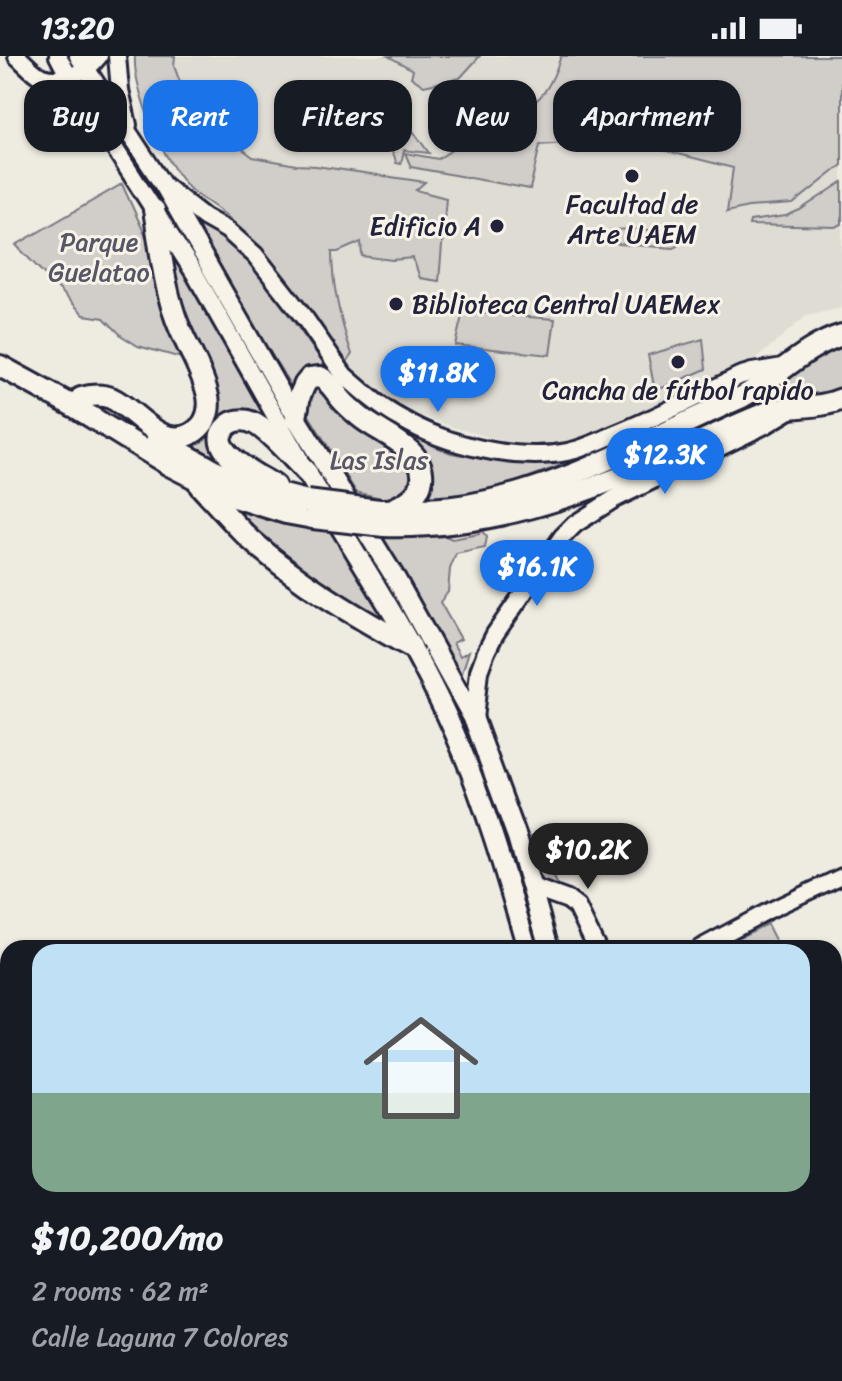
<!DOCTYPE html>
<html lang="en">
<head>
<meta charset="utf-8">
<style>
	:root { --surface:#171b24; --page:#20242c; --text:#f1f3f6; --muted:#9ea1a6; --accent:#1a73e8 }
	body { margin:0; font-family:Sriracha,sans-serif; background:var(--page); color:var(--text); height:100vh; display:flex; flex-direction:column; font-size:30px; white-space:nowrap }
	* { box-sizing:border-box; margin:0 }
	p { font-size:26px; color:var(--muted) }
	.icon { flex:none; width:44px; height:44px; fill:none; stroke:currentColor; stroke-width:2; stroke-linecap:round; stroke-linejoin:round }
	.map { position:relative; flex:1; overflow:hidden }
	.details { position:absolute; left:0px; top:884px; width:842px; height:442px; display:flex; flex-direction:column; background:var(--surface); border-radius:24px 24px 0 0; box-shadow:0 2px 6px #0004 }
	.details>* { flex:none }
	.hud { position:absolute; left:24px; top:24px; width:794px; height:72px; display:flex; gap:16px }
	.price { position:absolute; translate:-50% -68px; padding:0 18px; border-radius:28px; background:var(--accent); color:#fff; font-size:26px; line-height:52px; filter:drop-shadow(0 2px 4px #0008) }
	.price::after { content:''; position:absolute; left:50%; top:48px; width:24px; height:18px; margin-left:-12px; background:inherit; clip-path:polygon(0 0,100% 0,50% 100%) }
	.price.active { background:#222; color:#fff }
	ul { padding:0; list-style:none }
	li { display:grid; align-content:center; gap:16px; height:424px; padding:0 32px }
	li span { display:grid; place-items:center; height:248px; border-radius:24px; color:#555 }
	li>.icon { margin-inline-start:auto }
	span .icon { width:144px; height:144px; fill:#fffc; stroke-width:1 }
	li b { font-size:34px }
	.tag { padding:0 28px; border-radius:24px; background:var(--surface); box-shadow:0 2px 6px #0004; font-size:28px; line-height:72px }
	.tag.active { background:var(--accent); color:#fff }
	.status { display:flex; justify-content:space-between; align-items:center; height:56px; padding:0 40px; background:var(--surface); direction:ltr }
	.status svg { height:22px; fill:currentColor }
	.map>svg:first-child { display:block }
</style>
</head>
<body>
<div class="status"><b>13:20</b><svg viewBox="0 0 49 12"><path d="M0 12V9h3v3zM5 12V6h3v6zM10 12V3h3v9zM15 12V0h3v12zM26 1h20v11H26zM47 4h2v5h-2z"/></svg></div>
<div class="map">
<svg width="842" height="1325" viewBox="0 0 842 1325">
	<rect width="100%" height="100%" fill="#eeebe1"/>
	<filter id="ink" filterUnits="userSpaceOnUse"><feTurbulence type="fractalNoise" baseFrequency=".0125" numOctaves="2"/><feDisplacementMap in="SourceGraphic" scale="16" xChannelSelector="R" yChannelSelector="G"/><feConvolveMatrix kernelMatrix="1 2 1 2 8 2 1 2 1" color-interpolation-filters="sRGB"/></filter>
	<g filter="url(#ink)">
		<polygon fill="#dfdcd4" points="147,0 842,0 842,252 806,260 743,314 601,378 570,386 520,390 453,371 402,353 368,331 350,313 290,230 225,156"/>
		<g fill="#d1cdc9" stroke="#7a7882" stroke-width="2">
			<path d="M135,0H175L174,10L190,53L253,101L296,109L316,110L425,126L416,134L446,142L439,225L420,222L413,202L392,204L362,200L361,186L338,196H332C332,232 340,264 352,298L346,308C314,257 274,212 235,168C222,153 205,146 191,134C166,111 132,33 135,0Z"/>
			<polygon points="388,0 480,0 460,22 424,30 411,21 413,14"/>
			<path d="M561,0H842V109L793,148L748,151L727,156L733,112L651,91L609,84L540,89L530,133L411,111L405,97L438,103L470,82L473,60C527,56 543,54 561,0Z"/>
			<path d="M395,50L429,97L404,94L401,108L396,107C394,87 371,79 371,59L377,53Z"/>
			<polygon points="842,126 842,168 835,171 749,169 750,165 786,160 800,154"/>
			<polygon points="122,128 147,183 157,241 185,303 138,290 122,280 104,262 84,259 16,189"/>
			<polygon points="183,154 234,186 258,216 317,298 359,346 406,378 451,397 515,408 569,406 511,428 445,442 385,443 356,436"/>
			<polygon points="638,173 667,176 678,189 674,192 619,188 610,185 611,174"/>
			<polygon points="165,184 278,380 262,365 216,379 259,425 179,386 209,370 178,251"/>
			<polygon points="463,256 555,263 550,299 455,289"/>
			<polygon points="703,283 706,313 655,335 648,299"/>
			<polygon points="842,291 842,332 840,334 766,351 590,430 540,447 465,460 389,466 326,459 279,451 244,439 104,365 0,307 0,301 120,370 191,408 250,437 293,449 361,458 437,457 502,448 568,426 757,342 825,297"/>
			<polygon points="229,452 330,475 388,566 340,542 287,506"/>
			<polygon points="481,474 487,481 485,492 456,498 450,513 448,536 440,546 461,583 453,587 460,600 469,595 460,624 381,477 441,478 452,483 479,478"/>
			<polygon points="535,780 559,832 538,825 526,782"/>
			<polygon points="767,868 779,892 717,892"/>
			<polygon points="842,1135 842,1186 834,1190 834,1139"/>
		</g>
		<g fill="none" stroke-linecap="round" stroke-linejoin="round">
			<g stroke="#22223b" stroke-width="20">
				<polyline id="tertiary" points="699,892 766,856 842,820"/>
			</g>
			<g stroke="#22223b" stroke-width="22">
				<g id="secondary">
					<path d="M17,0C25,7 33,17 42,21C62,28 87,16 99,0"/>
					<polyline points="58,0 69,21 195,218 299,402"/>
					<polyline points="78,0 163,129 296,362"/>
					<polyline points="117,0 120,34 128,69"/>
					<path d="M163,129L204,161L227,174L255,199L306,264L344,319C362,335 381,352 402,363C446,389 516,406 567,396C584,393 601,384 618,377C659,360 699,340 739,320L752,316L783,311"/>
					<polyline points="474,664 479,615 486,596 495,578 562,481 575,468 614,443 767,368 790,354"/>
					<polyline points="532,831 568,844 577,851 597,892"/>
					<polyline points="802,1318 805,1325"/>
					<polyline points="820,1318 823,1325"/>
				</g>
			</g>
			<g stroke="#22223b" stroke-width="24">
				<g id="primary">
					<polyline points="296,362 396,523 474,664 517,781 549,892"/>
					<path d="M307,417C358,502 415,586 455,678C485,747 506,820 527,892"/>
					<polyline points="651,1318 652,1325"/>
					<polyline points="675,1318 677,1325"/>
				</g>
			</g>
			<g stroke="#22223b" stroke-width="26">
				<g id="trunk">
					<polyline points="0,310 75,351 169,409 228,439 286,457 313,462"/>
					<path d="M81,342C91,339 101,338 111,342C136,353 160,394 191,378C196,375 201,371 204,366C209,357 210,346 207,336C200,308 182,284 174,257C163,224 160,188 154,154"/>
					<path d="M296,362L300,339L305,328L310,322L320,321C330,326 334,334 341,343C346,349 353,355 359,360C378,377 426,392 422,423C420,439 407,447 393,453"/>
					<polyline points="157,383 208,411 252,431 307,445"/>
					<path d="M200,430C217,448 233,467 251,484C299,527 355,560 411,591"/>
					<path d="M275,430C260,420 201,393 227,370C233,364 243,363 251,366C266,371 295,405 307,417"/>
					<path d="M379,454C403,453 429,454 453,451C557,438 648,382 742,341C777,322 803,291 842,279"/>
					<path d="M384,470C484,473 580,441 669,400C703,385 736,368 771,355C794,349 819,353 842,343"/>
				</g>
			</g>
			<use href="#tertiary" stroke="#f7f3e8" stroke-width="14"/>
			<use href="#secondary" stroke="#f7f3e8" stroke-width="16"/>
			<use href="#primary" stroke="#f7f3e8" stroke-width="18"/>
			<use href="#trunk" stroke="#f7f3e8" stroke-width="20"/>
			<g stroke="#22223b" stroke-width="26" stroke-linecap="butt">
				<g id="trunk-bridge">
					<polyline points="307,445 379,454"/>
					<polyline points="313,462 384,470"/>
				</g>
			</g>
			<use href="#trunk-bridge" stroke="#f7f3e8" stroke-width="20"/>
		</g>
	</g>
	<g fill="#22223b" stroke="#f7f3e8" stroke-width="3">
		<circle cx="632" cy="120" r="8"/>
		<circle cx="497" cy="170" r="8"/>
		<circle cx="396" cy="248" r="8"/>
		<circle cx="678" cy="306" r="8"/>
	</g>
	<g text-anchor="middle" stroke-width="6" stroke-linejoin="round" paint-order="stroke">
		<g font-size="26" fill="#22223b" stroke="#f7f3e8">
			<text x="632" y="157">Facultad de<tspan x="632" dy="30">Arte UAEM</tspan></text>
			<text x="481" y="179" text-anchor="end">Edificio A</text>
			<text x="412" y="257" text-anchor="start">Biblioteca Central UAEMex</text>
			<text x="678" y="343">Cancha de fútbol rapido</text>
		</g>
		<g font-size="26" fill="#575566" stroke="#f7f3e8">
			<text x="99" y="195">Parque<tspan x="99" dy="30">Guelatao</tspan></text>
			<text x="379" y="413">Las Islas</text>
		</g>
	</g>
</svg>
<b class="price" style="left:438px;top:358px">$11.8K</b>
<b class="price" style="left:665px;top:440px">$12.3K</b>
<b class="price" style="left:537px;top:552px">$16.1K</b>
<b class="price active" style="left:588px;top:835px">$10.2K</b>
<div class="hud">
<a class="tag">Buy</a>
<a class="tag active">Rent</a>
<a class="tag">Filters</a>
<a class="tag">New</a>
<a class="tag">Apartment</a>
</div>
<section class="details">
<ul>
<li><span style="background:linear-gradient(#bfe0f5 60%,#7fa58c 0)"><svg class="icon" aria-label="home" viewBox="0 0 24 24"><path d="M3 11l9-7 9 7M6 9v11h12V9"/></svg></span><div><b>$10,200/mo</b><p>2 rooms · 62 m²</p><p>Calle Laguna 7 Colores</p></div></li>
</ul>
</section>
</div>
</body>
</html>
